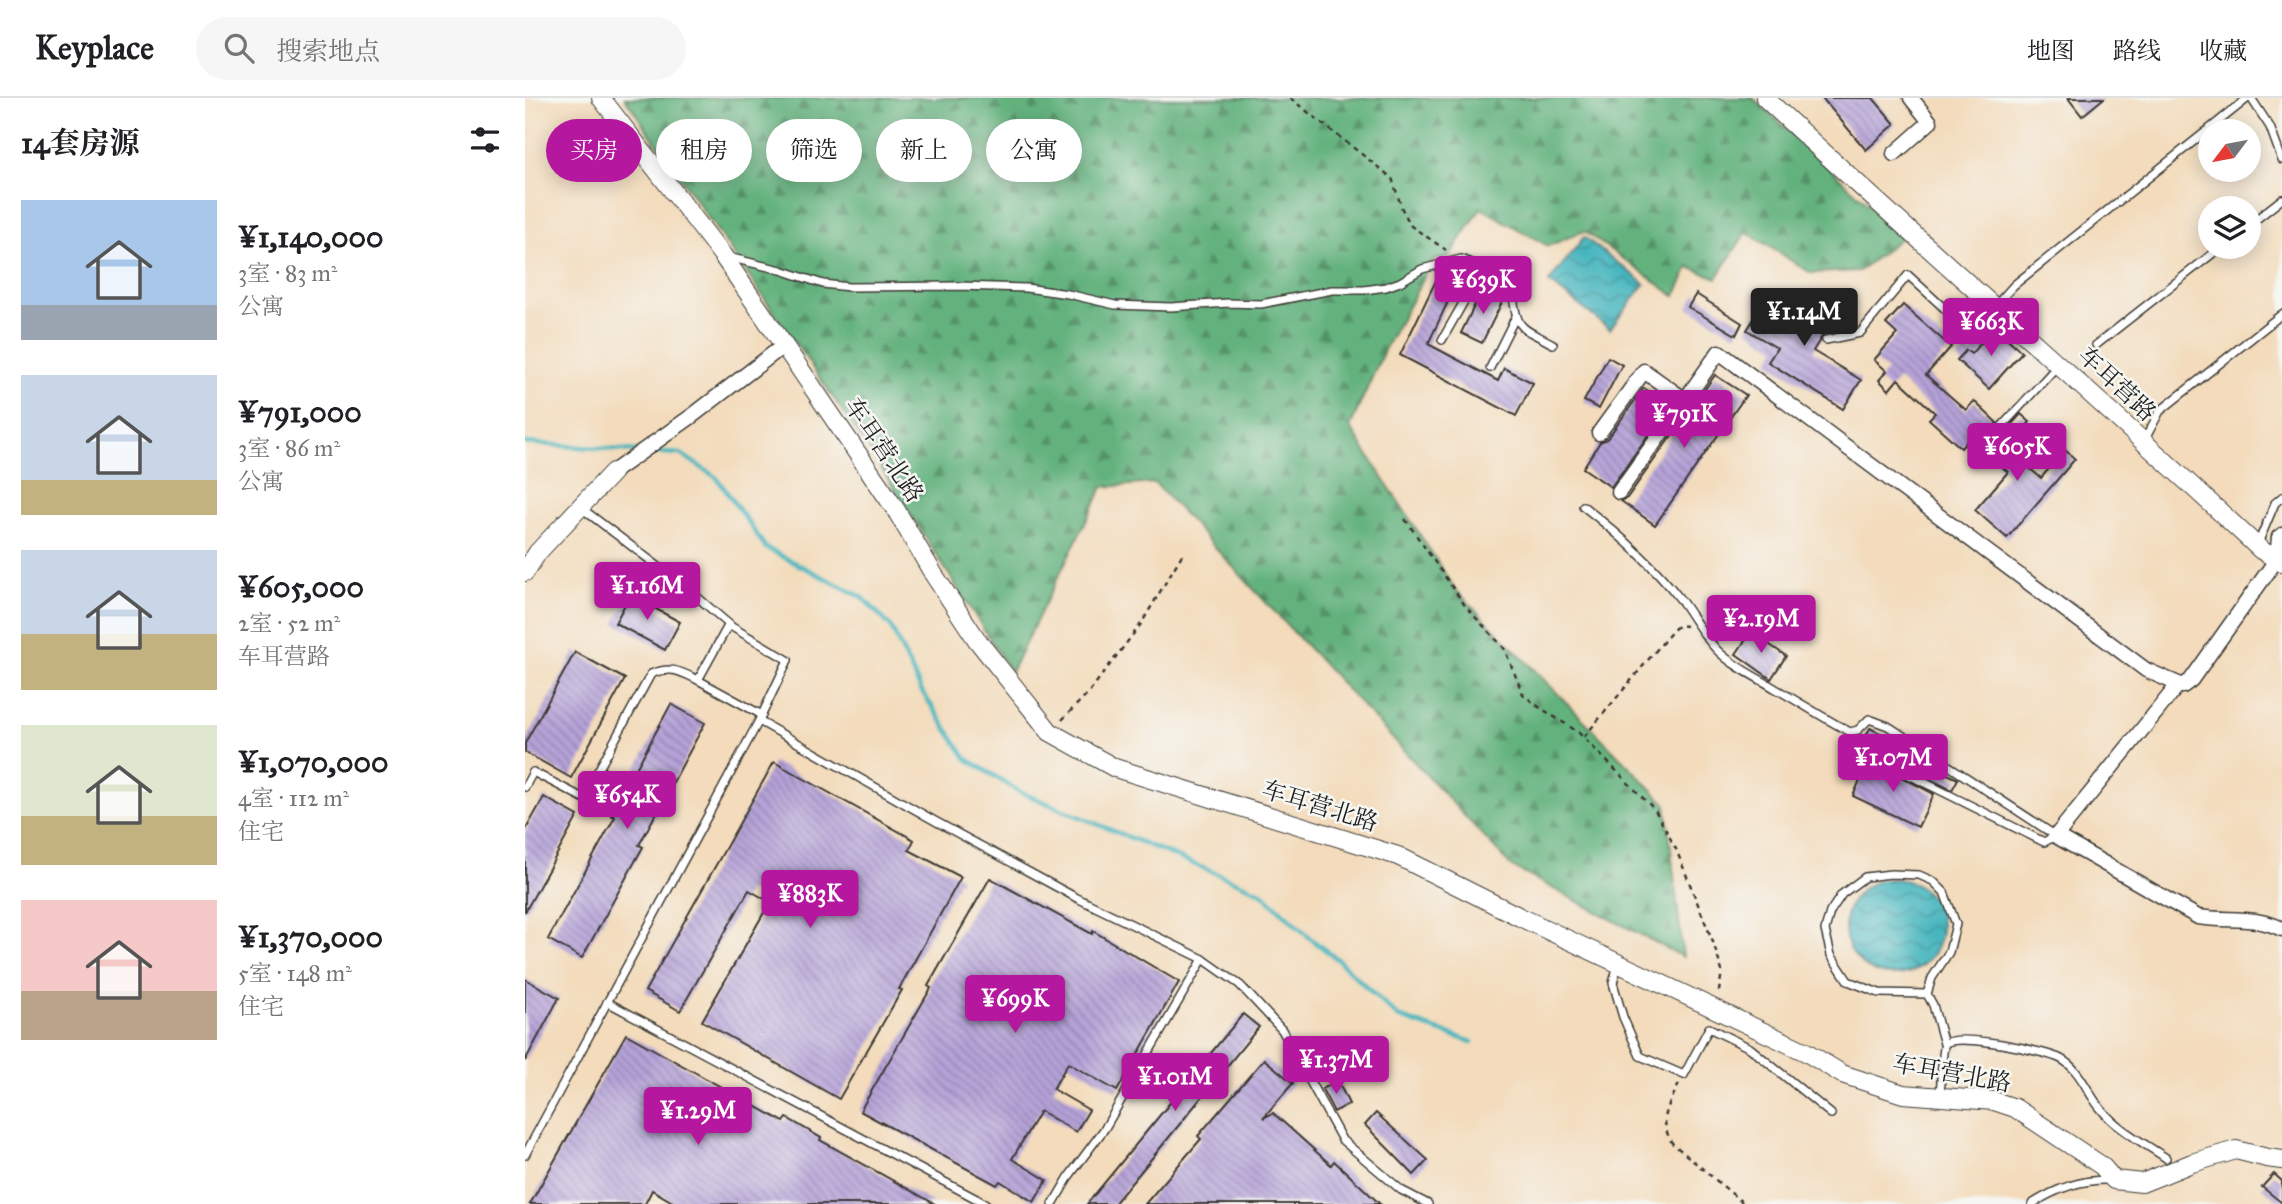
<!DOCTYPE html>
<html lang="zh">
<head>
<meta charset="utf-8">
<style>
	:root { --surface:#fff; --page:#f6f6f6; --text:#202124; --muted:#757577; --line:#e0e0e0; --accent:#b5179e }
	body { margin:0; font-family:"IM FELL Great Primer","Noto Serif SC",serif; background:var(--page); color:var(--text); height:100vh; display:flex; flex-direction:column; font-size:26px; white-space:nowrap }
	* { box-sizing:border-box; margin:0 }
	p { font-size:23px; color:var(--muted) }
	.icon { flex:none; width:38px; height:38px; fill:none; stroke:currentColor; stroke-width:2; stroke-linecap:round; stroke-linejoin:round }
	.map { position:relative; flex:1; overflow:hidden }
	.drawer { display:flex; flex-direction:column; background:var(--surface); width:525px }
	.drawer>* { flex:none }
	.top-card { position:absolute; left:21px; top:21px; width:665px; height:63px; display:flex; gap:14px }
	.needle { width:46px; rotate:238deg }
	.fabs { position:absolute; left:1673px; top:21px; display:grid; gap:14px }
	.fabs a { display:grid; place-items:center; width:63px; height:63px; border-radius:50%; background:var(--surface); box-shadow:0 4px 18px #0003; font-size:35px }
	.price { position:absolute; translate:-50% -60px; padding:0 16px; border-radius:7px; background:var(--accent); color:#fff; font-size:23px; line-height:46px; filter:drop-shadow(0 2px 4px #0008) }
	.price::after { content:''; position:absolute; left:50%; top:42px; width:21px; height:16px; margin-left:-10px; background:inherit; clip-path:polygon(0 0,100% 0,50% 100%) }
	.price.current { background:#222; color:#fff }
	ul { padding:0; list-style:none }
	li { display:flex; align-items:center; gap:21px; height:175px; padding:0 21px }
	li span { display:grid; place-items:center; flex:none; width:196px; height:140px; border-radius:0px; color:#555 }
	li>.icon { margin-inline-start:auto }
	span .icon { width:84px; height:84px; fill:#fffc; stroke-width:1 }
	li b { font-size:30px }
	h2 { display:flex; justify-content:space-between; align-items:center; height:84px; padding:0 21px; font-size:30px }
	.chip { padding:0 24px; border-radius:32px; background:var(--surface); box-shadow:0 4px 18px #0003; font-size:24px; line-height:63px }
	.chip.current { background:var(--accent); color:#fff }
	header { display:flex; align-items:center; gap:42px; box-sizing:border-box; height:98px; padding:0 35px; background:var(--surface); border-bottom:2px solid var(--line) }
	header strong { font-size:33px }
	nav { display:flex; gap:38px; margin-inline-start:auto; font-size:24px }
	.search { width:490px; height:63px; background:var(--page); display:flex; align-items:center; gap:18px; box-sizing:border-box; padding:0 24px; border-radius:38px; color:var(--muted); font-size:26px }
	main { display:flex; flex:1; min-height:0 }
	.map>svg:first-child { display:block }
</style>
</head>
<body>
<header>
<strong>Keyplace</strong>
<div class="search"><svg class="icon" aria-label="search" viewBox="0 0 24 24"><circle cx="10" cy="10" r="6"/><path d="M15 15l6 6"/></svg>搜索地点</div>
<nav><a>地图</a><a>路线</a><a>收藏</a></nav>
</header>
<main>
<section class="drawer">
<h2>14套房源<svg class="icon" aria-label="filters" viewBox="0 0 24 24"><path d="M4 7h16M4 17h16"/><circle cx="9" cy="7" r="2"/><circle cx="15" cy="17" r="2"/></svg></h2>
<ul>
<li><span style="background:linear-gradient(#a9c7e8 75%,#9aa5b1 0)"><svg class="icon" aria-label="home" viewBox="0 0 24 24"><path d="M3 11l9-7 9 7M6 9v11h12V9"/></svg></span><div><b>¥1,140,000</b><p>3室 · 83 m²</p><p>公寓</p></div></li>
<li><span style="background:linear-gradient(#c9d6e8 75%,#c2b280 0)"><svg class="icon" aria-label="home" viewBox="0 0 24 24"><path d="M3 11l9-7 9 7M6 9v11h12V9"/></svg></span><div><b>¥791,000</b><p>3室 · 86 m²</p><p>公寓</p></div></li>
<li><span style="background:linear-gradient(#c9d6e8 60%,#c2b280 0)"><svg class="icon" aria-label="home" viewBox="0 0 24 24"><path d="M3 11l9-7 9 7M6 9v11h12V9"/></svg></span><div><b>¥605,000</b><p>2室 · 52 m²</p><p>车耳营路</p></div></li>
<li><span style="background:linear-gradient(#dfe7d0 65%,#c2b280 0)"><svg class="icon" aria-label="home" viewBox="0 0 24 24"><path d="M3 11l9-7 9 7M6 9v11h12V9"/></svg></span><div><b>¥1,070,000</b><p>4室 · 112 m²</p><p>住宅</p></div></li>
<li><span style="background:linear-gradient(#f6c9c9 65%,#b9a48a 0)"><svg class="icon" aria-label="home" viewBox="0 0 24 24"><path d="M3 11l9-7 9 7M6 9v11h12V9"/></svg></span><div><b>¥1,370,000</b><p>5室 · 148 m²</p><p>住宅</p></div></li>
</ul>
</section>
<div class="map">
<svg width="1757" height="1106" viewBox="0 0 1757 1106">
	<defs>
		<pattern id="forest-firs" width="22" height="20" patternUnits="userSpaceOnUse" patternTransform="scale(1.75)"><rect width="22" height="20" fill="#64b27e"/><path d="M5 1l3.5 6h-7zM16 11l3.5 6h-7z" fill="#529066"/></pattern>
		<pattern id="water-waves" width="16" height="10" patternUnits="userSpaceOnUse" patternTransform="scale(1.75)"><rect width="16" height="10" fill="#45b5be"/><path d="M0 5q4-4 8 0t8 0" fill="none" stroke="#39929a"/></pattern>
		<pattern id="building-back-hatch" width="6" height="6" patternUnits="userSpaceOnUse" patternTransform="scale(1.75)"><rect width="6" height="6" fill="#b5a2d8"/><path d="M-1 5l2 2M0 0l6 6M5-1l2 2" fill="none" stroke="#9283ae"/></pattern>
	</defs>
	<rect width="100%" height="100%" fill="#f6f6f2"/>
	<filter id="ink" filterUnits="userSpaceOnUse"><feTurbulence type="fractalNoise" baseFrequency=".0143" numOctaves="2"/><feDisplacementMap in="SourceGraphic" scale="14" xChannelSelector="R" yChannelSelector="G"/><feConvolveMatrix kernelMatrix="1 2 1 2 8 2 1 2 1" color-interpolation-filters="sRGB"/></filter>
	<filter id="wash" filterUnits="userSpaceOnUse"><feTurbulence type="fractalNoise" baseFrequency=".00686" numOctaves="4" result="noise"/><feDisplacementMap in="SourceGraphic" scale="28" xChannelSelector="R" yChannelSelector="G"/><feGaussianBlur stdDeviation="1.57" result="paint"/><feColorMatrix in="noise" values="0 0 0 0 0 0 0 0 0 0 0 0 0 0 0 0 0 1.4 0 .05"/><feComposite in="paint" operator="in"/></filter>
	<g filter="url(#wash)">
		<rect width="100%" height="100%" fill="#f3dbbb"/>
		<polygon fill="url(#forest-firs)" stroke="#40674d" stroke-width="2" points="100,0 1228,0 1378,138 1334,173 1286,175 1221,134 1192,180 1164,169 1150,198 1059,133 1023,148 956,110 925,158 908,163 860,250 825,329 930,491 1141,706 1158,859 987,769 630,385 578,389 486,574 344,351"/>
		<g fill="url(#water-waves)" stroke="#30686d" stroke-width="2">
			<polygon points="1059,139 1120,186 1085,231 1024,184"/>
			<circle cx="1368" cy="829" r="48"/>
		</g>
		<g fill="none" stroke-linecap="round" stroke-linejoin="round">
			<g stroke="#45b5be" stroke-width="4.5">
				<polyline points="0,345 112,353"/>
				<polyline points="124,354 156,356 192,380 241,450 337,499 366,529 396,592 442,661 495,694 736,794 785,840 812,861 873,919 947,944"/>
			</g>
		</g>
		<g id="blocks">
			<g fill="url(#building-back-hatch)">
				<polygon points="1297,0 1348,0 1370,26 1341,52"/>
				<polygon points="1543,0 1579,0 1557,18"/>
				<polygon points="916,172 934,180 903,246 973,283 979,270 1008,285 991,318 875,257"/>
				<polygon points="958,190 979,200 957,245 936,235"/>
				<polygon points="1171,196 1217,225 1211,237 1163,209"/>
				<polygon points="1279,199 1310,218 1288,253 1336,282 1318,311 1243,264 1252,250 1222,232 1235,211 1240,212 1246,201 1268,214"/>
				<polygon points="1378,207 1426,249 1401,277 1441,312 1449,303 1472,325 1450,349 1443,342 1436,350 1404,321 1410,315 1373,281 1364,292 1354,282 1362,273 1349,262 1372,236 1361,226"/>
				<polygon points="1470,229 1497,254 1464,291 1432,262 1441,252 1446,256"/>
				<polygon points="1083,259 1097,267 1074,311 1059,303"/>
				<polygon points="1190,277 1221,297 1130,427 1096,403 1102,400"/>
				<polygon points="1119,290 1144,308 1086,389 1058,370 1075,344 1082,341"/>
				<polygon points="1496,316 1505,324 1482,351 1516,380 1540,352 1550,361 1482,440 1450,412 1483,374 1461,355"/>
				<polygon points="105,497 155,524 140,552 90,525"/>
				<polygon points="1226,534 1261,558 1246,581 1211,556"/>
				<polygon points="50,554 100,581 46,680 0,654 0,645"/>
				<polygon points="146,606 180,625 114,747 118,749 57,860 23,841 90,719 86,717"/>
				<polygon points="1345,630 1392,654 1417,671 1416,673 1433,681 1427,692 1336,648"/>
				<polygon points="1344,662 1409,696 1393,729 1328,698"/>
				<polygon points="249,664 389,742 384,752 436,779 374,891 377,892 314,1001 177,923 245,804 224,792 155,913 120,893"/>
				<polygon points="19,699 53,718 0,814 0,733"/>
				<polygon points="465,780 567,836 568,833 654,884 592,993 543,965 528,991 564,1012 551,1034 515,1013 487,1061 522,1082 509,1104 475,1083 472,1087 335,1013 406,890 403,888"/>
				<polygon points="0,881 34,900 0,963"/>
				<polygon points="718,916 734,929 632,1054 589,1106 562,1106"/>
				<polygon points="101,936 259,1024 262,1020 296,1040 295,1042 410,1106 151,1106 127,1092 120,1106 5,1106"/>
				<polygon points="739,961 768,985 738,1020 748,1015 806,1067 809,1063 855,1106 620,1106 676,1041 673,1038"/>
				<polygon points="813,983 824,1006 809,1014 797,991"/>
				<polygon points="851,1015 903,1062 889,1077 840,1027"/>
				<polygon points="1749,1076 1757,1083 1757,1105 1737,1089"/>
			</g>
		</g>
	</g>
	<g filter="url(#ink)">
		<use href="#blocks" fill-opacity="0" stroke="#3c3934" stroke-width="2"/>
		<g fill="none" stroke-linecap="round" stroke-linejoin="round">
			<g stroke="#3c3934" stroke-width="10">
				<g id="service">
					<polyline points="1726,0 1745,29 1757,62"/>
					<polyline points="1724,127 1757,101"/>
					<path d="M203,159L256,172L298,186L324,189L434,188L501,190L543,196L590,207L646,209L703,205L736,206L807,192H839L861,189L875,184L897,171L936,161L958,170L988,197C992,234 997,229 1028,246"/>
					<polyline points="917,242 958,170"/>
					<polyline points="1301,242 1335,235 1383,177 1446,235 1489,187 1723,0"/>
					<polyline points="1571,247 1696,149"/>
					<polyline points="965,270 990,220"/>
					<polyline points="1619,343 1635,313 1757,216"/>
					<polyline points="1456,351 1534,266"/>
					<path d="M1058,408C1094,436 1127,465 1155,501C1168,518 1178,538 1193,553C1209,569 1232,579 1251,591C1276,605 1300,621 1325,634L1333,632L1344,621L1363,628L1531,738L1519,744L1350,660"/>
					<polyline points="55,409 163,491 207,529 263,562 234,623 410,723 550,799 678,861 715,887 757,932 817,1042 876,1092 903,1106"/>
					<polyline points="1732,448 1750,405 1757,399"/>
					<path d="M0,689L8,674L58,700L126,576C147,568 154,573 173,582L204,526"/>
					<polyline points="1093,867 1088,885 1098,919 1115,958 1159,977 1184,930 1225,950 1306,1016"/>
					<polyline points="1402,896 1407,880 1424,854 1431,826 1419,794 1408,783 1394,777 1366,776 1340,779 1317,796 1305,814 1300,832 1306,857 1323,883 1354,895 1402,896 1408,907 1419,946"/>
					<polyline points="82,904 461,1106"/>
					<path d="M1415,998C1416,989 1417,950 1420,946C1431,934 1521,953 1536,961C1556,972 1562,995 1576,1011C1593,1032 1619,1045 1641,1060"/>
					<polyline points="0,1057 237,617 173,582"/>
					<polyline points="528,1106 545,1077 580,1030 678,861"/>
					<path d="M1507,1106C1530,1091 1556,1081 1585,1082"/>
				</g>
			</g>
			<g stroke="#3c3934" stroke-width="17">
				<g id="minor">
					<polyline points="1369,56 1405,24 1386,0"/>
					<polyline points="1074,335 1119,273 1160,302 1194,254 1621,572 1658,588 1666,582 1752,461 1754,439 1757,437"/>
					<polyline points="88,374 167,318 258,248"/>
					<polyline points="1094,394 1160,302"/>
					<path d="M1653,587L1531,738L1673,819C1705,824 1727,817 1757,831"/>
				</g>
			</g>
			<g stroke="#3c3934" stroke-width="20">
				<g id="tertiary">
					<polyline points="76,0 198,158 371,412 409,477 452,542 525,634 590,670 873,758 995,819 1281,954 1317,976 1378,996 1469,1003 1490,1010 1577,1068 1589,1082 1617,1085 1667,1065 1711,1052 1742,1060 1757,1062"/>
					<path d="M1240,0C1403,153 1573,299 1736,452L1757,464"/>
					<polyline points="0,474 13,454 88,374"/>
				</g>
			</g>
			<g stroke="#3c3934" stroke-width="2.5" stroke-dasharray="5 5" stroke-linecap="butt">
				<polyline points="765,0 867,80 877,111 886,128 921,152"/>
				<polyline points="880,421 941,509 979,550 998,596 1011,607 1053,634 1130,712 1151,751 1188,844 1197,873 1194,893"/>
				<polyline points="537,622 564,594 616,526 658,455"/>
				<polyline points="1059,639 1148,532 1154,527 1161,528"/>
				<path d="M1154,986C1143,1009 1133,1021 1147,1045L1218,1105"/>
			</g>
			<use href="#service" stroke="#fff" stroke-width="7"/>
			<use href="#minor" stroke="#fff" stroke-width="14"/>
			<use href="#tertiary" stroke="#fff" stroke-width="18"/>
		</g>
	</g>
	<g text-anchor="middle" stroke-width="5" stroke-linejoin="round" paint-order="stroke">
		<g font-size="24" fill="#1c1c1c" stroke="#f6f6f2">
			<text transform="translate(1592 286) rotate(43)" y="8">车耳营路</text>
			<text transform="translate(359 352) rotate(56)" y="8">车耳营北路</text>
			<text transform="translate(795 708) rotate(17)" y="8">车耳营北路</text>
			<text transform="translate(1427 975) rotate(10)" y="8">车耳营北路</text>
		</g>
	</g>
</svg>
<div class="fabs">
<a><svg class="needle" viewBox="-14 -14 28 28"><path d="M0-13l5 13h-10z" fill="#e53935"/><path d="M0 13l5-13h-10z" fill="#757577"/></svg></a>
<a><svg class="icon" aria-label="layers" viewBox="0 0 24 24"><path d="M12 4l9 5-9 5-9-5zM3 14l9 5 9-5"/></svg></a>
</div>
<b class="price" style="left:958px;top:218px">¥639K</b>
<b class="price current" style="left:1279px;top:250px">¥1.14M</b>
<b class="price" style="left:1466px;top:260px">¥663K</b>
<b class="price" style="left:1159px;top:352px">¥791K</b>
<b class="price" style="left:1492px;top:385px">¥605K</b>
<b class="price" style="left:122px;top:524px">¥1.16M</b>
<b class="price" style="left:1236px;top:557px">¥2.19M</b>
<b class="price" style="left:1368px;top:696px">¥1.07M</b>
<b class="price" style="left:102px;top:733px">¥654K</b>
<b class="price" style="left:285px;top:832px">¥883K</b>
<b class="price" style="left:490px;top:937px">¥699K</b>
<b class="price" style="left:811px;top:998px">¥1.37M</b>
<b class="price" style="left:650px;top:1015px">¥1.01M</b>
<b class="price" style="left:173px;top:1049px">¥1.29M</b>
<div class="top-card">
<a class="chip current">买房</a>
<a class="chip">租房</a>
<a class="chip">筛选</a>
<a class="chip">新上</a>
<a class="chip">公寓</a>
</div>
</div>
</main>
</body>
</html>
